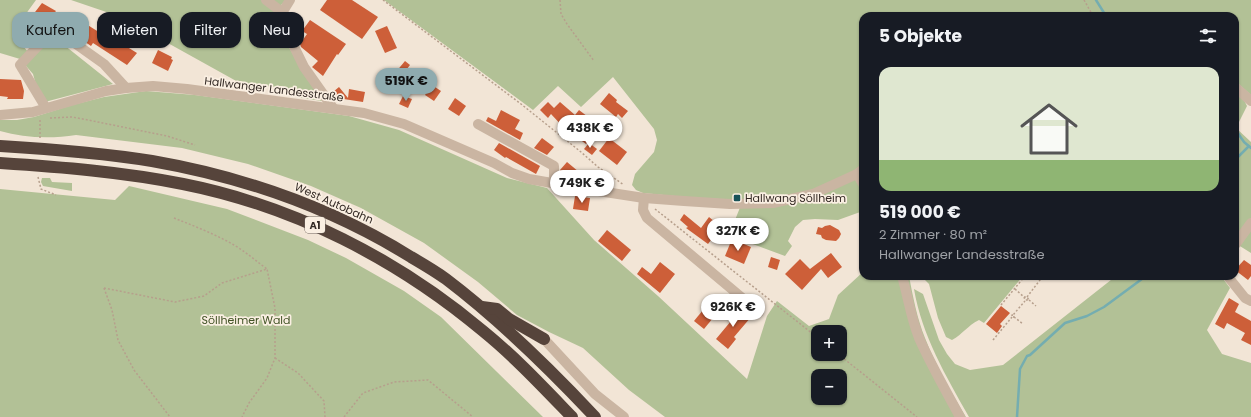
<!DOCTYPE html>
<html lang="de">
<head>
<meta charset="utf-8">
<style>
	:root { --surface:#171b24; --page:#242831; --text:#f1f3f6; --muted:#9ea1a6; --accent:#8fabaf }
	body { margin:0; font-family:Poppins,sans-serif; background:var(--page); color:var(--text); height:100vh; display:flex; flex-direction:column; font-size:15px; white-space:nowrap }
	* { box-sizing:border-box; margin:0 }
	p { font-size:13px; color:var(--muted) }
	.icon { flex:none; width:22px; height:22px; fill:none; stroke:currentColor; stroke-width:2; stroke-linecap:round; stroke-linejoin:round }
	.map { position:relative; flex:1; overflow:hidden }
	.panel { position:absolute; left:859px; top:12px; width:380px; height:268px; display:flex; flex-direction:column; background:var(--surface); border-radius:12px; box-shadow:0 1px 3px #0004 }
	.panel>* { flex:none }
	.top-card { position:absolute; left:12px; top:12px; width:380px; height:36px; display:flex; gap:8px }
	.fabs { position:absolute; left:811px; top:325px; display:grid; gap:8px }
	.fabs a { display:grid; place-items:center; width:36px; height:36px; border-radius:8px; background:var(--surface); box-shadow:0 1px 3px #0004; font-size:20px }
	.price { position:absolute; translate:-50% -34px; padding:0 9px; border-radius:14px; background:#fff; color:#222; font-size:13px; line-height:26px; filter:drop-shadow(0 1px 2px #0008) }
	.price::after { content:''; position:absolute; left:50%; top:24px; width:12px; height:9px; margin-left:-6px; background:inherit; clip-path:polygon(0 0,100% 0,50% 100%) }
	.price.current { background:var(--accent); color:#111 }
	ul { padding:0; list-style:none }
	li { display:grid; align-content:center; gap:8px; height:212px; padding:0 20px }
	li span { display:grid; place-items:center; height:124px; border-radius:12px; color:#555 }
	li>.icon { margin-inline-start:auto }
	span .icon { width:72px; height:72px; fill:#fffc; stroke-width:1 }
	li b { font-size:17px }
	h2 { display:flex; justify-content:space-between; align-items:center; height:48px; padding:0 20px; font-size:17px }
	.chip { padding:0 14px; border-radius:12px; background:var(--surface); box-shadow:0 1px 3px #0004; font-size:14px; line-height:36px }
	.chip.current { background:var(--accent); color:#111 }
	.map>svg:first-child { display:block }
</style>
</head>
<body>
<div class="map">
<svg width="1251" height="417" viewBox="0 0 1251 417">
	<rect width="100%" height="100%" fill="#f2e5d6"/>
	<g fill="#b2c196" fill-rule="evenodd">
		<polygon points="0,0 36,0 12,33 29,53 54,37 113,84 41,103 33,74 20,59 0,53"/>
		<polygon points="71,0 286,0 274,12 285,41 322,101 296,97 290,91 283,87 260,86 256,92 121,17"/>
		<polygon points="384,0 1251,0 1251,95 1235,81 1235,16 863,16 863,199 860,201 863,206 863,211 838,220 815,219 803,220 795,227 788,241 792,246 785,256 729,235 743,200 695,198 643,193 636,190 632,185 635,174 654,152 657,140 654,129 613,77 581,107 558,86 533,110"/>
		<path d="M146,91L195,95L349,116L399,130L507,178L547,188L594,240L658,296L747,379L767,316L777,301L809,326L829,319L838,295L863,272V276H909C913,297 917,318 925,338C936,366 951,392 966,417H665L629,390L583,348L549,332L517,315L478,282L424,243L361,208L311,186L248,164L182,148L76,135C51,139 24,138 0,131V120H17L34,117L72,105L104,97ZM818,332H840V354H818ZM818,376H840V398H818Z"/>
		<polygon points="1235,92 1244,100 1247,106 1236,128 1251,142 1251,253 1235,243"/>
		<polygon points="42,178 50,178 52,182 72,183 72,191 43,186 41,182"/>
		<polygon points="129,186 227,209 308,240 346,258 404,291 441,317 543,417 0,417 0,189 115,200"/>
		<path d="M916,276H1023L984,323L979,320C967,326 963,334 952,340L946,337L938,318L929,284L925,280Z"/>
		<path d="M1116,276H1224V280L1230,288L1207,330L1222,354L1251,363V417H969C946,376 922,336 914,289L923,294L939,340L947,354L955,364L970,370L1003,365Z"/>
	</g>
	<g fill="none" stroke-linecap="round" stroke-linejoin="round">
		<g stroke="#74adb0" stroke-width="2.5">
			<polyline points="1096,0 1106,16"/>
			<polyline points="1235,129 1244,142 1251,148"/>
			<polyline points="1235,160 1249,146"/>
			<polyline points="1017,417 1020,369 1027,356 1030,355 1065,323 1087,316 1104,307 1146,276"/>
		</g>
	</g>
	<g fill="#cd5f39">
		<polygon points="327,0 352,0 378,17 362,39 320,10"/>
		<polygon points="42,3 56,11 50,18 54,21 45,29 44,28 40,34 32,42 22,37 25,29 30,32 39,20 32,16"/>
		<polygon points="310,20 346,44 338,55 337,54 323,76 312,67 318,61 301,47 300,44 307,34 302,31"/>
		<polygon points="78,23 85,27 86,24 110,39 111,37 137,53 127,65 93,43 91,46 78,37 79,36 73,32"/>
		<polygon points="387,26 397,48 385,53 375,31"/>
		<polygon points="158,50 172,57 171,59 173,60 168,71 152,63"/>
		<polygon points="405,61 410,65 389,92 384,88 390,80 388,79 394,71 395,73"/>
		<polygon points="0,79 21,80 24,91 23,99 7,99 8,97 0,96"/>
		<polygon points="432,85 441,91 434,101 425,95"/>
		<polygon points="339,87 348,98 349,89 365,92 363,102 337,98 333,92"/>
		<polygon points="609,93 617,100 616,102 628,111 622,118 618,114 616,117 600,104"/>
		<polygon points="403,96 412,99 408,108 399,104"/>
		<polygon points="455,98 466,106 459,116 448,109"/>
		<polygon points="548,102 554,108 560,102 575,115 579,110 596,123 594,126 598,129 586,144 571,133 569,135 564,131 565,129 551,114 548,118 540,110"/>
		<polygon points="501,110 520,120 515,129 523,133 520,140 486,121 488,117 496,121"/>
		<polygon points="542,138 554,147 547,155 534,148"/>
		<polygon points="609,138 627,152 617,165 599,151"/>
		<polygon points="499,143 540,166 536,174 506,157 505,158 494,150"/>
		<polygon points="589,143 597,149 592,155 584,149"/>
		<polygon points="567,162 579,172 572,180 567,179 560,174 560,170"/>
		<polygon points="575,196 590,198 588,211 573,209"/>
		<polygon points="684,214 701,228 709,217 721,227 708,244 686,228 688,227 680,220"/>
		<polygon points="830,225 839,230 841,234 839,238 836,241 826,240 822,238 821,235 816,234 818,227 822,228 825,226"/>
		<polygon points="607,230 631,250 622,261 598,241"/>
		<polygon points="732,239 751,247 744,264 725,256"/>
		<polygon points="831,253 842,267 828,278 821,269 802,290 785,274 800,259 810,269"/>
		<polygon points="771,257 780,260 777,270 768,267"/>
		<polygon points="1244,260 1251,265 1251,276 1248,280 1235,270"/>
		<polygon points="660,262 675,274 660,293 637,274 642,267 651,274"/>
		<polygon points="1229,298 1239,304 1235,312 1251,321 1251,345 1241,340 1245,333 1227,323 1224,329 1215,324"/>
		<polygon points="1001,306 1010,313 1000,324 1002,326 997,333 986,324"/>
		<polygon points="738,307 751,317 734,337 736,339 728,349 716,339 731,321 728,319"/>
		<polygon points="703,310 713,318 704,329 694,321"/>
	</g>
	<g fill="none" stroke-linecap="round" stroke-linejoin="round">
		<g stroke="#b69f8c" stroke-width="1.5" stroke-dasharray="2 2" stroke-linecap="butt">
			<polyline points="383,0 521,104 581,152 598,167 624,185"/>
			<polyline points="560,0 561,14 567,24 594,61"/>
			<polyline points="1084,0 1093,16"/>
			<polyline points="50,118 72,117 88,120 167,136 195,145"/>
			<polyline points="40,138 40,120"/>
			<polyline points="38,177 41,189 56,195"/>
			<polyline points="655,209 818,338"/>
			<path d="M174,218C194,226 215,234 234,245C246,252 256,261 267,269"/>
			<polyline points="104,288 175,302 204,296 222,283 267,269 275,308 275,358 267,378 249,403 242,417"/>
			<polyline points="104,288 112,310 118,340 134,370 170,417"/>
			<polyline points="1015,289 1024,297 1025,300 1029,300 1027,297 1024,297"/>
			<polyline points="1027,297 1043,276"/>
			<polyline points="1029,300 1036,306"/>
			<polyline points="1001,305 1025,276"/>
			<polyline points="1013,315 1012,315 1012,317 1014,317 1013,315 1025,301"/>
			<polyline points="1014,317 1023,324"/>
			<polyline points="993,340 1012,317"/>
			<polyline points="838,354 917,417"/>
			<polyline points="275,358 298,373 324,401 325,417"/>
			<polyline points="344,417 363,393 394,382 428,380 473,417"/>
		</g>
		<g stroke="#cab5a2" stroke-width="10">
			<polyline points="266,0 282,12"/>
			<polyline points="290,0 282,13 283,24 304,67 333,108"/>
			<polyline points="1235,87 1251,101"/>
			<polyline points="46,108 20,65 53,30 59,32 104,64 126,88"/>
			<polyline points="0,115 33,112 106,91 126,88 153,86 187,89 364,113 404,124 494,163 512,173 529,179 592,190 644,198 684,201 730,204 773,203 813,194 857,174 863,169"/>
			<polyline points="478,124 554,166 554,184"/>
			<polyline points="857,174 863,184"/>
			<polyline points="644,198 643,210 647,218 759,312"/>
			<polyline points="1235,245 1251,223"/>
			<path d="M902,276C908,297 911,318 919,338C931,365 946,391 960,417"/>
			<polyline points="1229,276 1229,278 1245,298 1251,301"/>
			<polyline points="544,339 595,394 624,417"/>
		</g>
		<g stroke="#56443b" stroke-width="12">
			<path d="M0,146C51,149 102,153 152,161C244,177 332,208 411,257C423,264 435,271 446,279C500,320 549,368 595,417"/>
			<path d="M0,163C61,167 123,172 183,184C294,206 397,259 483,331C515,357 543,387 572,417"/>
			<polyline points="482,307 497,309 509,319 544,339"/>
		</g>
	</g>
	<rect fill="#185358" stroke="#faefe2" stroke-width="1.5" x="733" y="194" width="8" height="8" rx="2"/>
	<g text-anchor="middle" stroke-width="3.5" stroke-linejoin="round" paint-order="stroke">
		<rect fill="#faefe2" stroke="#6f655e" stroke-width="1" x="305" y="217" width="20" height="16" rx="3"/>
		<g font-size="10" font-weight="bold" fill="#342a25">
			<text x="315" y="229">A1</text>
		</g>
		<g font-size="11" fill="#342a25" stroke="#faefe2">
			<text transform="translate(274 89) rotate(7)" y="4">Hallwanger Landesstraße</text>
			<text transform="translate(334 203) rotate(24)" y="4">West Autobahn</text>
		</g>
		<g font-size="11" fill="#342a25" stroke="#faefe2" text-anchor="start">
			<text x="745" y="202">Hallwang Söllheim</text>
		</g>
		<g font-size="11" fill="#435427" stroke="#faefe2">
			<text x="246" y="324">Söllheimer Wald</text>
		</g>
	</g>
</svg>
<div class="fabs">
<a>+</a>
<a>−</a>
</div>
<b class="price current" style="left:406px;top:102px">519K €</b>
<b class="price" style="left:590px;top:149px">438K €</b>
<b class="price" style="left:582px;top:204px">749K €</b>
<b class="price" style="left:738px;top:252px">327K €</b>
<b class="price" style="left:733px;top:328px">926K €</b>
<div class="top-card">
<a class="chip current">Kaufen</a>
<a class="chip">Mieten</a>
<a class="chip">Filter</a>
<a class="chip">Neu</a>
</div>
<section class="panel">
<h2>5 Objekte<svg class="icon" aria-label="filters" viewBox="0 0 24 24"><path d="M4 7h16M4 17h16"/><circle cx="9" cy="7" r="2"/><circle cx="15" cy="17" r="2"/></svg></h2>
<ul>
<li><span style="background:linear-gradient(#dfe7d0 75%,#8fb573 0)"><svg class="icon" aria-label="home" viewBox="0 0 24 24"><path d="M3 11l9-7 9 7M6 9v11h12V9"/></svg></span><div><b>519 000 €</b><p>2 Zimmer · 80 m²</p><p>Hallwanger Landesstraße</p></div></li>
</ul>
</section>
</div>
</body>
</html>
